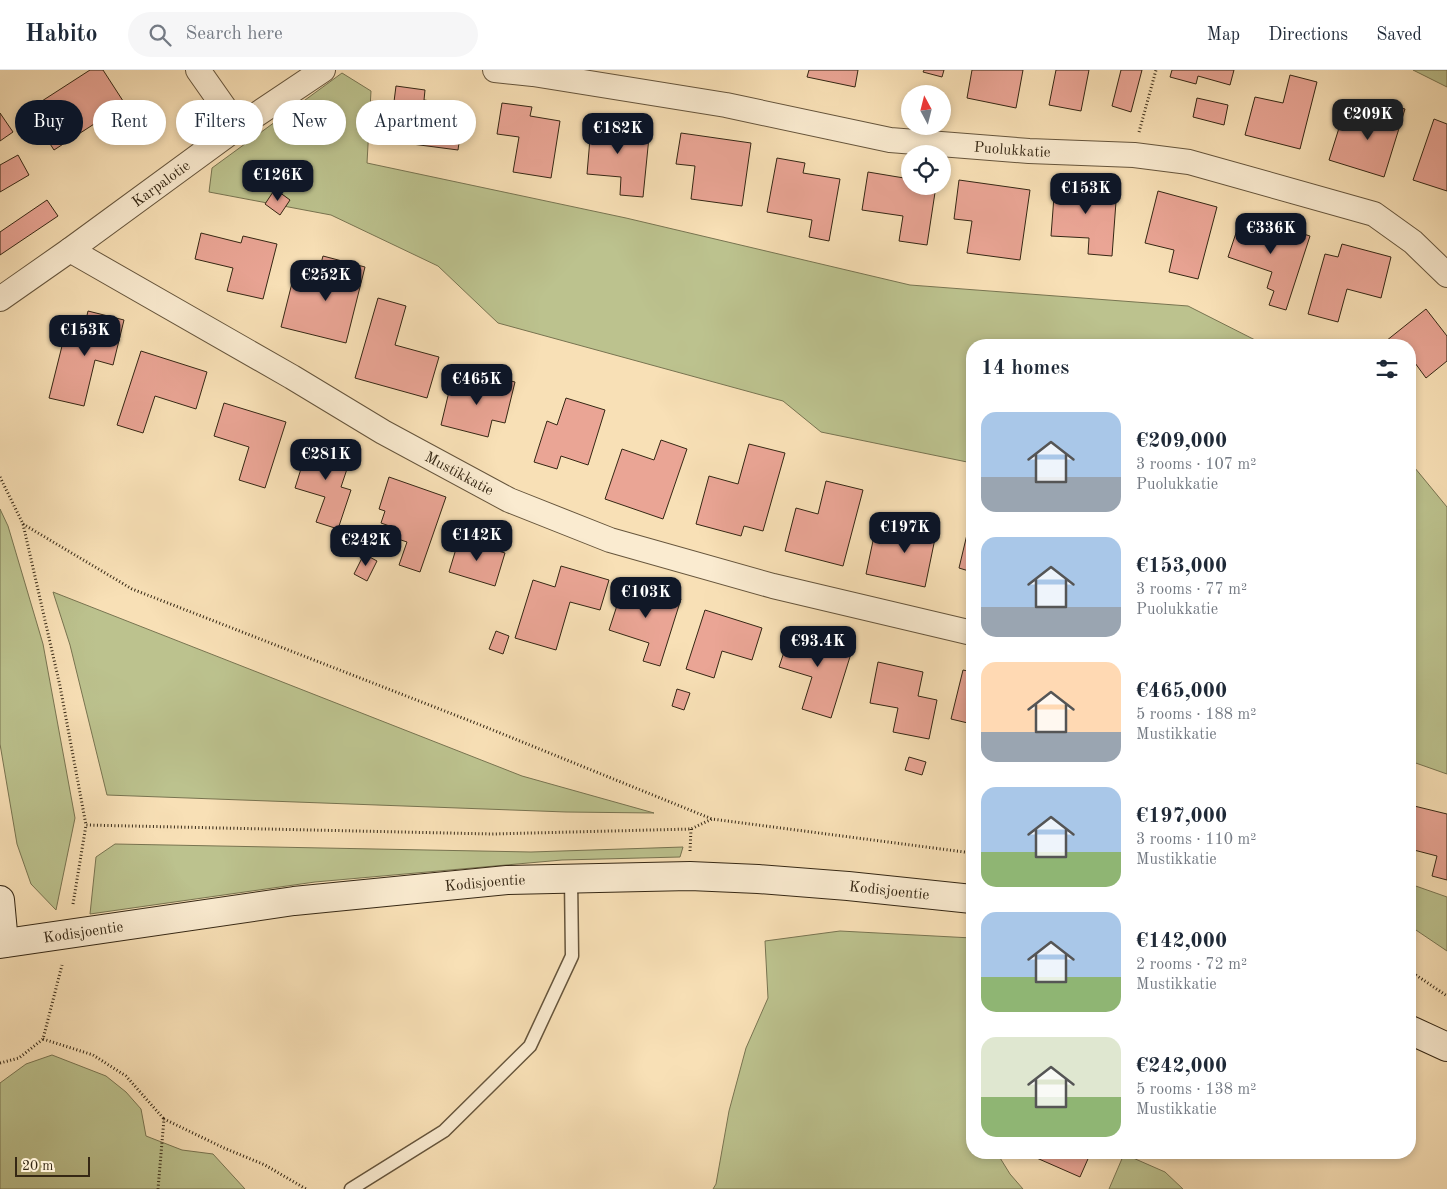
<!DOCTYPE html>
<html lang="en">
<head>
<meta charset="utf-8">
<style>
	:root { --surface:#fff; --page:#f6f6f7; --text:#1f2937; --muted:#747a83; --line:#e0e1e3; --accent:#111827 }
	body { margin:0; font-family:"Old Standard TT",serif; background:var(--page); color:var(--text); height:100vh; display:flex; flex-direction:column; font-size:19px; white-space:nowrap }
	* { box-sizing:border-box; margin:0 }
	p { font-size:16px; color:var(--muted) }
	.icon { flex:none; width:28px; height:28px; fill:none; stroke:currentColor; stroke-width:2; stroke-linecap:round; stroke-linejoin:round }
	.map { position:relative; flex:1; overflow:hidden }
	.drawer { position:absolute; left:966px; top:269px; width:450px; height:820px; display:flex; flex-direction:column; background:var(--surface); border-radius:20px; box-shadow:0 2px 8px #0003 }
	.drawer>* { flex:none }
	.top-card { position:absolute; left:15px; top:30px; width:475px; height:45px; display:flex; gap:10px }
	.needle { width:32px; rotate:353deg }
	.tools { position:absolute; left:901px; top:15px; display:grid; gap:10px }
	.tools a { display:grid; place-items:center; width:50px; height:50px; border-radius:50%; background:var(--surface); box-shadow:0 2px 8px #0003; font-size:25px }
	.scale { position:absolute; left:15px; bottom:12px; width:75px; box-sizing:border-box; padding-left:5px; border:2px solid #352714; border-top:0; font-size:14px; line-height:18px; white-space:nowrap; color:#352714; -webkit-text-stroke:4px #faebd0; paint-order:stroke }
	.price { position:absolute; translate:-50% -42px; padding:0 11px; border-radius:10px; background:var(--accent); color:#fff; font-size:16px; line-height:32px; filter:drop-shadow(0 1px 2px #0008) }
	.price::after { content:''; position:absolute; left:50%; top:30px; width:15px; height:11px; margin-left:-8px; background:inherit; clip-path:polygon(0 0,100% 0,50% 100%) }
	.price.selected { background:#222; color:#fff }
	ul { padding:0; list-style:none }
	li { display:flex; align-items:center; gap:15px; height:125px; padding:0 15px }
	li span { display:grid; place-items:center; flex:none; width:140px; height:100px; border-radius:15px; color:#555 }
	li>.icon { margin-inline-start:auto }
	span .icon { width:60px; height:60px; fill:#fffc; stroke-width:1 }
	li b { font-size:21px }
	h2 { display:flex; justify-content:space-between; align-items:center; height:60px; padding:0 15px; font-size:21px }
	.pill { padding:0 18px; border-radius:22px; background:var(--surface); box-shadow:0 2px 8px #0003; font-size:18px; line-height:45px }
	.pill.selected { background:var(--accent); color:#fff }
	header { display:flex; align-items:center; gap:30px; box-sizing:border-box; height:70px; padding:0 25px; background:var(--surface); border-bottom:1px solid var(--line) }
	header strong { font-size:24px }
	nav { display:flex; gap:28px; margin-inline-start:auto; font-size:18px }
	.search { width:350px; height:45px; background:var(--page); display:flex; align-items:center; gap:12px; box-sizing:border-box; padding:0 18px; border-radius:28px; color:var(--muted); font-size:19px }
	.map>svg:first-child { display:block }
</style>
</head>
<body>
<header>
<strong>Habito</strong>
<div class="search"><svg class="icon" aria-label="search" viewBox="0 0 24 24"><circle cx="10" cy="10" r="6"/><path d="M15 15l6 6"/></svg>Search here</div>
<nav><a>Map</a><a>Directions</a><a>Saved</a></nav>
</header>
<div class="map">
<svg width="1447" height="1119" viewBox="0 0 1447 1119">
	<rect width="100%" height="100%" fill="#f8e0b6"/>
	<filter id="stains"><feTurbulence type="fractalNoise" baseFrequency=".004" numOctaves="4"/><feColorMatrix values="0 0 0 0 .2 0 0 0 0 .09 0 0 0 0 .02 0 0 0 .5 -.17"/></filter>
	<radialGradient id="worn" r=".72"><stop offset=".6" stop-color="#630" stop-opacity="0"/><stop offset="1" stop-color="#630" stop-opacity=".3"/></radialGradient>
	<g fill="#bcc28e" stroke="#787451">
		<polygon points="1413,0 1447,0 1447,17"/>
		<polygon points="342,3 371,21 367,93 626,148 910,215 1188,236 1265,275 972,275 972,393 821,362 783,331 498,253 438,196 331,145 209,122 212,98"/>
		<polygon points="1410,392 1447,437 1447,704 1410,691"/>
		<polygon points="0,439 8,456 43,574 75,748 56,840 31,814 17,774 0,674"/>
		<polygon points="53,522 522,706 654,743 566,742 107,725 70,575"/>
		<polygon points="115,774 531,782 683,777 680,787 562,790 315,812 90,844 96,787"/>
		<polygon points="1410,814 1447,827 1447,881 1410,856"/>
		<polygon points="840,861 972,868 972,997 968,1012 972,1012 972,1082 997,1083 1010,1104 1023,1119 713,1119 716,1114 729,1041 746,978 768,928 765,871"/>
		<polygon points="52,985 106,1006 126,1022 141,1039 146,1066 182,1080 213,1084 245,1119 0,1119 0,1013 26,994"/>
		<polygon points="1124,1084 1165,1102 1183,1119 1109,1119"/>
	</g>
	<g fill="#eaa595" stroke="#352714">
		<polygon points="90,0 103,0 125,34 54,80 28,40"/>
		<polygon points="809,0 858,0 855,17 807,7"/>
		<polygon points="924,0 944,0 942,7 923,2"/>
		<polygon points="972,0 1023,0 1016,38 967,28"/>
		<polygon points="1056,0 1089,0 1081,41 1049,35"/>
		<polygon points="1121,0 1142,0 1131,42 1112,36"/>
		<polygon points="1172,0 1234,0 1230,15 1198,6 1196,14 1170,7"/>
		<polygon points="1290,5 1317,12 1300,79 1245,65 1255,27 1283,33"/>
		<polygon points="396,16 425,20 424,30 464,36 458,80 389,71"/>
		<polygon points="1197,28 1228,35 1224,55 1193,47"/>
		<polygon points="502,33 532,37 530,46 560,51 551,108 513,102 519,67 497,64"/>
		<polygon points="1386,33 1405,39 1384,107 1329,90 1344,42 1380,53"/>
		<polygon points="0,43 13,62 0,71"/>
		<polygon points="592,45 623,48 622,65 649,67 643,127 620,125 621,107 587,104"/>
		<polygon points="1434,49 1447,54 1447,121 1413,110"/>
		<polygon points="681,63 751,73 742,136 691,129 695,96 676,94"/>
		<polygon points="18,85 29,105 0,122 0,95"/>
		<polygon points="777,88 805,93 803,103 840,109 829,171 809,167 812,150 767,142"/>
		<polygon points="868,102 910,109 910,116 936,116 927,175 899,171 903,146 862,140"/>
		<polygon points="959,110 1030,120 1020,190 967,183 972,151 954,149"/>
		<polygon points="1055,113 1117,118 1112,186 1088,184 1089,168 1051,166"/>
		<polygon points="275,119 290,130 280,145 265,134"/>
		<polygon points="1158,121 1217,137 1198,209 1169,202 1174,180 1145,173"/>
		<polygon points="47,130 58,146 0,185 0,162"/>
		<polygon points="1242,145 1310,166 1286,240 1269,235 1274,221 1267,218 1272,202 1228,187"/>
		<polygon points="201,163 241,173 243,166 277,174 263,229 227,221 233,198 195,189"/>
		<polygon points="1342,174 1391,187 1381,228 1347,219 1338,252 1308,244 1325,184 1338,187"/>
		<polygon points="323,186 365,197 346,273 281,257 292,213 314,219"/>
		<polygon points="378,228 406,236 395,275 439,287 427,328 355,308"/>
		<polygon points="1426,239 1447,266 1447,291 1426,308 1415,293 1410,297 1410,275 1381,275"/>
		<polygon points="88,241 124,250 113,295 95,290 84,336 49,328 65,264 82,267"/>
		<polygon points="141,281 207,302 196,339 155,326 143,363 117,355"/>
		<polygon points="499,308 515,312 505,353 492,350 488,367 441,355 452,309 496,320"/>
		<polygon points="566,328 605,340 588,395 561,386 557,399 534,392 547,351 557,355"/>
		<polygon points="224,333 286,352 265,418 239,410 249,377 214,366"/>
		<polygon points="310,370 352,384 341,417 351,420 338,459 316,452 325,427 295,418"/>
		<polygon points="661,370 687,379 663,449 605,429 622,379 654,390"/>
		<polygon points="749,374 785,383 763,461 744,456 741,466 696,454 709,406 738,414"/>
		<polygon points="389,407 446,427 420,502 399,495 407,472 392,467 395,458 381,453 385,441 379,439"/>
		<polygon points="826,411 863,420 843,496 785,481 796,438 818,444"/>
		<polygon points="905,447 938,454 925,517 866,504 874,466 900,471"/>
		<polygon points="969,456 972,457 972,502 959,498"/>
		<polygon points="459,469 505,483 495,516 449,502"/>
		<polygon points="364,484 377,491 367,511 354,504"/>
		<polygon points="561,496 609,510 600,540 570,532 556,580 515,568 533,510 555,517"/>
		<polygon points="625,511 681,529 660,596 643,591 649,573 609,560"/>
		<polygon points="705,540 762,558 752,590 722,581 714,608 686,599"/>
		<polygon points="792,558 853,577 831,648 802,639 812,607 779,597"/>
		<polygon points="496,561 509,566 503,584 489,579"/>
		<polygon points="878,592 923,602 918,626 937,630 929,669 893,662 898,638 870,633"/>
		<polygon points="963,600 972,602 972,654 951,649"/>
		<polygon points="677,619 690,623 684,640 672,636"/>
		<polygon points="909,687 926,692 922,705 905,700"/>
		<polygon points="1410,735 1447,744 1447,810 1432,806 1437,786 1410,779"/>
		<polygon points="1023,1082 1091,1082 1080,1107"/>
	</g>
	<g fill="none" stroke-linecap="round" stroke-linejoin="round">
		<g stroke="#66553c" stroke-width="15">
			<polyline id="lane" points="351,1119 444,1061 530,976 572,886 571,808"/>
		</g>
		<g stroke="#66553c" stroke-width="26">
			<g id="street">
				<polyline points="198,0 238,57"/>
				<path id="s1" d="M495,0L533,4L726,35L890,70L1029,81L1134,85L1189,92L1374,144L1413,172L1447,205"/>
				<path id="s2" d="M70,180L292,307L383,362L509,430L610,470L773,516L972,563"/>
				<path id="s3" d="M0,229L70,180L238,57L323,0"/>
			</g>
		</g>
		<g stroke="#352714" stroke-width="30">
			<g id="secondary">
				<polyline points="0,830 4,873"/>
				<path id="s4" d="M0,874L294,831L507,810L690,806L758,809L848,816L972,829"/>
				<polyline points="1410,960 1447,977"/>
			</g>
		</g>
		<g stroke="#352714" stroke-width="3" stroke-dasharray="1 2.5" stroke-linecap="butt">
			<polyline points="1139,62 1156,0"/>
			<polyline points="0,407 23,454 60,616 86,755"/>
			<polyline points="23,454 132,519 478,654 712,749"/>
			<polyline points="690,781 691,759"/>
			<polyline points="73,834 86,755 492,764 691,759 712,749 972,783"/>
			<polyline points="1410,901 1447,926"/>
			<polyline points="43,969 93,985 126,1006 164,1049"/>
			<polyline points="0,993 19,988 43,969 62,895"/>
			<polyline points="158,1119 164,1049 224,1078 265,1095 306,1119"/>
		</g>
		<use href="#lane" stroke="#faebd0" stroke-width="12"/>
		<use href="#street" stroke="#faebd0" stroke-width="24"/>
		<use href="#secondary" stroke="#faebd0" stroke-width="28"/>
	</g>
	<g text-anchor="middle" stroke-width="4.5" stroke-linejoin="round" paint-order="stroke">
		<g font-size="15" fill="#352714" stroke="#faebd0">
			<text dy="5" stroke="none"><textPath href="#s1" startOffset="524">Puolukkatie</textPath></text>
			<text dy="5" stroke="none"><textPath href="#s3" startOffset="198">Karpalotie</textPath></text>
			<text dy="5" stroke="none"><textPath href="#s2" startOffset="449">Mustikkatie</textPath></text>
			<text dy="5" stroke="none"><textPath href="#s4" startOffset="489">Kodisjoentie</textPath></text>
			<text dy="5" stroke="none"><textPath href="#s4" startOffset="894">Kodisjoentie</textPath></text>
			<text dy="5" stroke="none"><textPath href="#s4" startOffset="84">Kodisjoentie</textPath></text>
		</g>
	</g>
	<rect width="100%" height="100%" filter="url(#stains)"/>
	<rect width="100%" height="100%" fill="url(#worn)"/>
</svg>
<div class="tools">
<a><svg class="needle" viewBox="-14 -14 28 28"><path d="M0-13l5 13h-10z" fill="#e53935"/><path d="M0 13l5-13h-10z" fill="#747a83"/></svg></a>
<a><svg class="icon" aria-label="locate" viewBox="0 0 24 24"><circle cx="12" cy="12" r="6"/><path d="M12 2v4M12 18v4M2 12h4M18 12h4"/></svg></a>
</div>
<div class="scale">20 m</div>
<b class="price selected" style="left:1368px;top:71px">€209K</b>
<b class="price" style="left:618px;top:85px">€182K</b>
<b class="price" style="left:278px;top:132px">€126K</b>
<b class="price" style="left:1086px;top:145px">€153K</b>
<b class="price" style="left:1271px;top:185px">€336K</b>
<b class="price" style="left:326px;top:232px">€252K</b>
<b class="price" style="left:85px;top:287px">€153K</b>
<b class="price" style="left:477px;top:336px">€465K</b>
<b class="price" style="left:326px;top:411px">€281K</b>
<b class="price" style="left:905px;top:484px">€197K</b>
<b class="price" style="left:477px;top:492px">€142K</b>
<b class="price" style="left:366px;top:497px">€242K</b>
<b class="price" style="left:646px;top:549px">€103K</b>
<b class="price" style="left:818px;top:598px">€93.4K</b>
<div class="top-card">
<a class="pill selected">Buy</a>
<a class="pill">Rent</a>
<a class="pill">Filters</a>
<a class="pill">New</a>
<a class="pill">Apartment</a>
</div>
<section class="drawer">
<h2>14 homes<svg class="icon" aria-label="filters" viewBox="0 0 24 24"><path d="M4 7h16M4 17h16"/><circle cx="9" cy="7" r="2"/><circle cx="15" cy="17" r="2"/></svg></h2>
<ul>
<li><span style="background:linear-gradient(#a9c7e8 65%,#9aa5b1 0)"><svg class="icon" aria-label="home" viewBox="0 0 24 24"><path d="M3 11l9-7 9 7M6 9v11h12V9"/></svg></span><div><b>€209,000</b><p>3 rooms · 107 m²</p><p>Puolukkatie</p></div></li>
<li><span style="background:linear-gradient(#a9c7e8 70%,#9aa5b1 0)"><svg class="icon" aria-label="home" viewBox="0 0 24 24"><path d="M3 11l9-7 9 7M6 9v11h12V9"/></svg></span><div><b>€153,000</b><p>3 rooms · 77 m²</p><p>Puolukkatie</p></div></li>
<li><span style="background:linear-gradient(#ffd9b3 70%,#9aa5b1 0)"><svg class="icon" aria-label="home" viewBox="0 0 24 24"><path d="M3 11l9-7 9 7M6 9v11h12V9"/></svg></span><div><b>€465,000</b><p>5 rooms · 188 m²</p><p>Mustikkatie</p></div></li>
<li><span style="background:linear-gradient(#a9c7e8 65%,#8fb573 0)"><svg class="icon" aria-label="home" viewBox="0 0 24 24"><path d="M3 11l9-7 9 7M6 9v11h12V9"/></svg></span><div><b>€197,000</b><p>3 rooms · 110 m²</p><p>Mustikkatie</p></div></li>
<li><span style="background:linear-gradient(#a9c7e8 65%,#8fb573 0)"><svg class="icon" aria-label="home" viewBox="0 0 24 24"><path d="M3 11l9-7 9 7M6 9v11h12V9"/></svg></span><div><b>€142,000</b><p>2 rooms · 72 m²</p><p>Mustikkatie</p></div></li>
<li><span style="background:linear-gradient(#dfe7d0 60%,#8fb573 0)"><svg class="icon" aria-label="home" viewBox="0 0 24 24"><path d="M3 11l9-7 9 7M6 9v11h12V9"/></svg></span><div><b>€242,000</b><p>5 rooms · 138 m²</p><p>Mustikkatie</p></div></li>
</ul>
</section>
</div>
</body>
</html>
